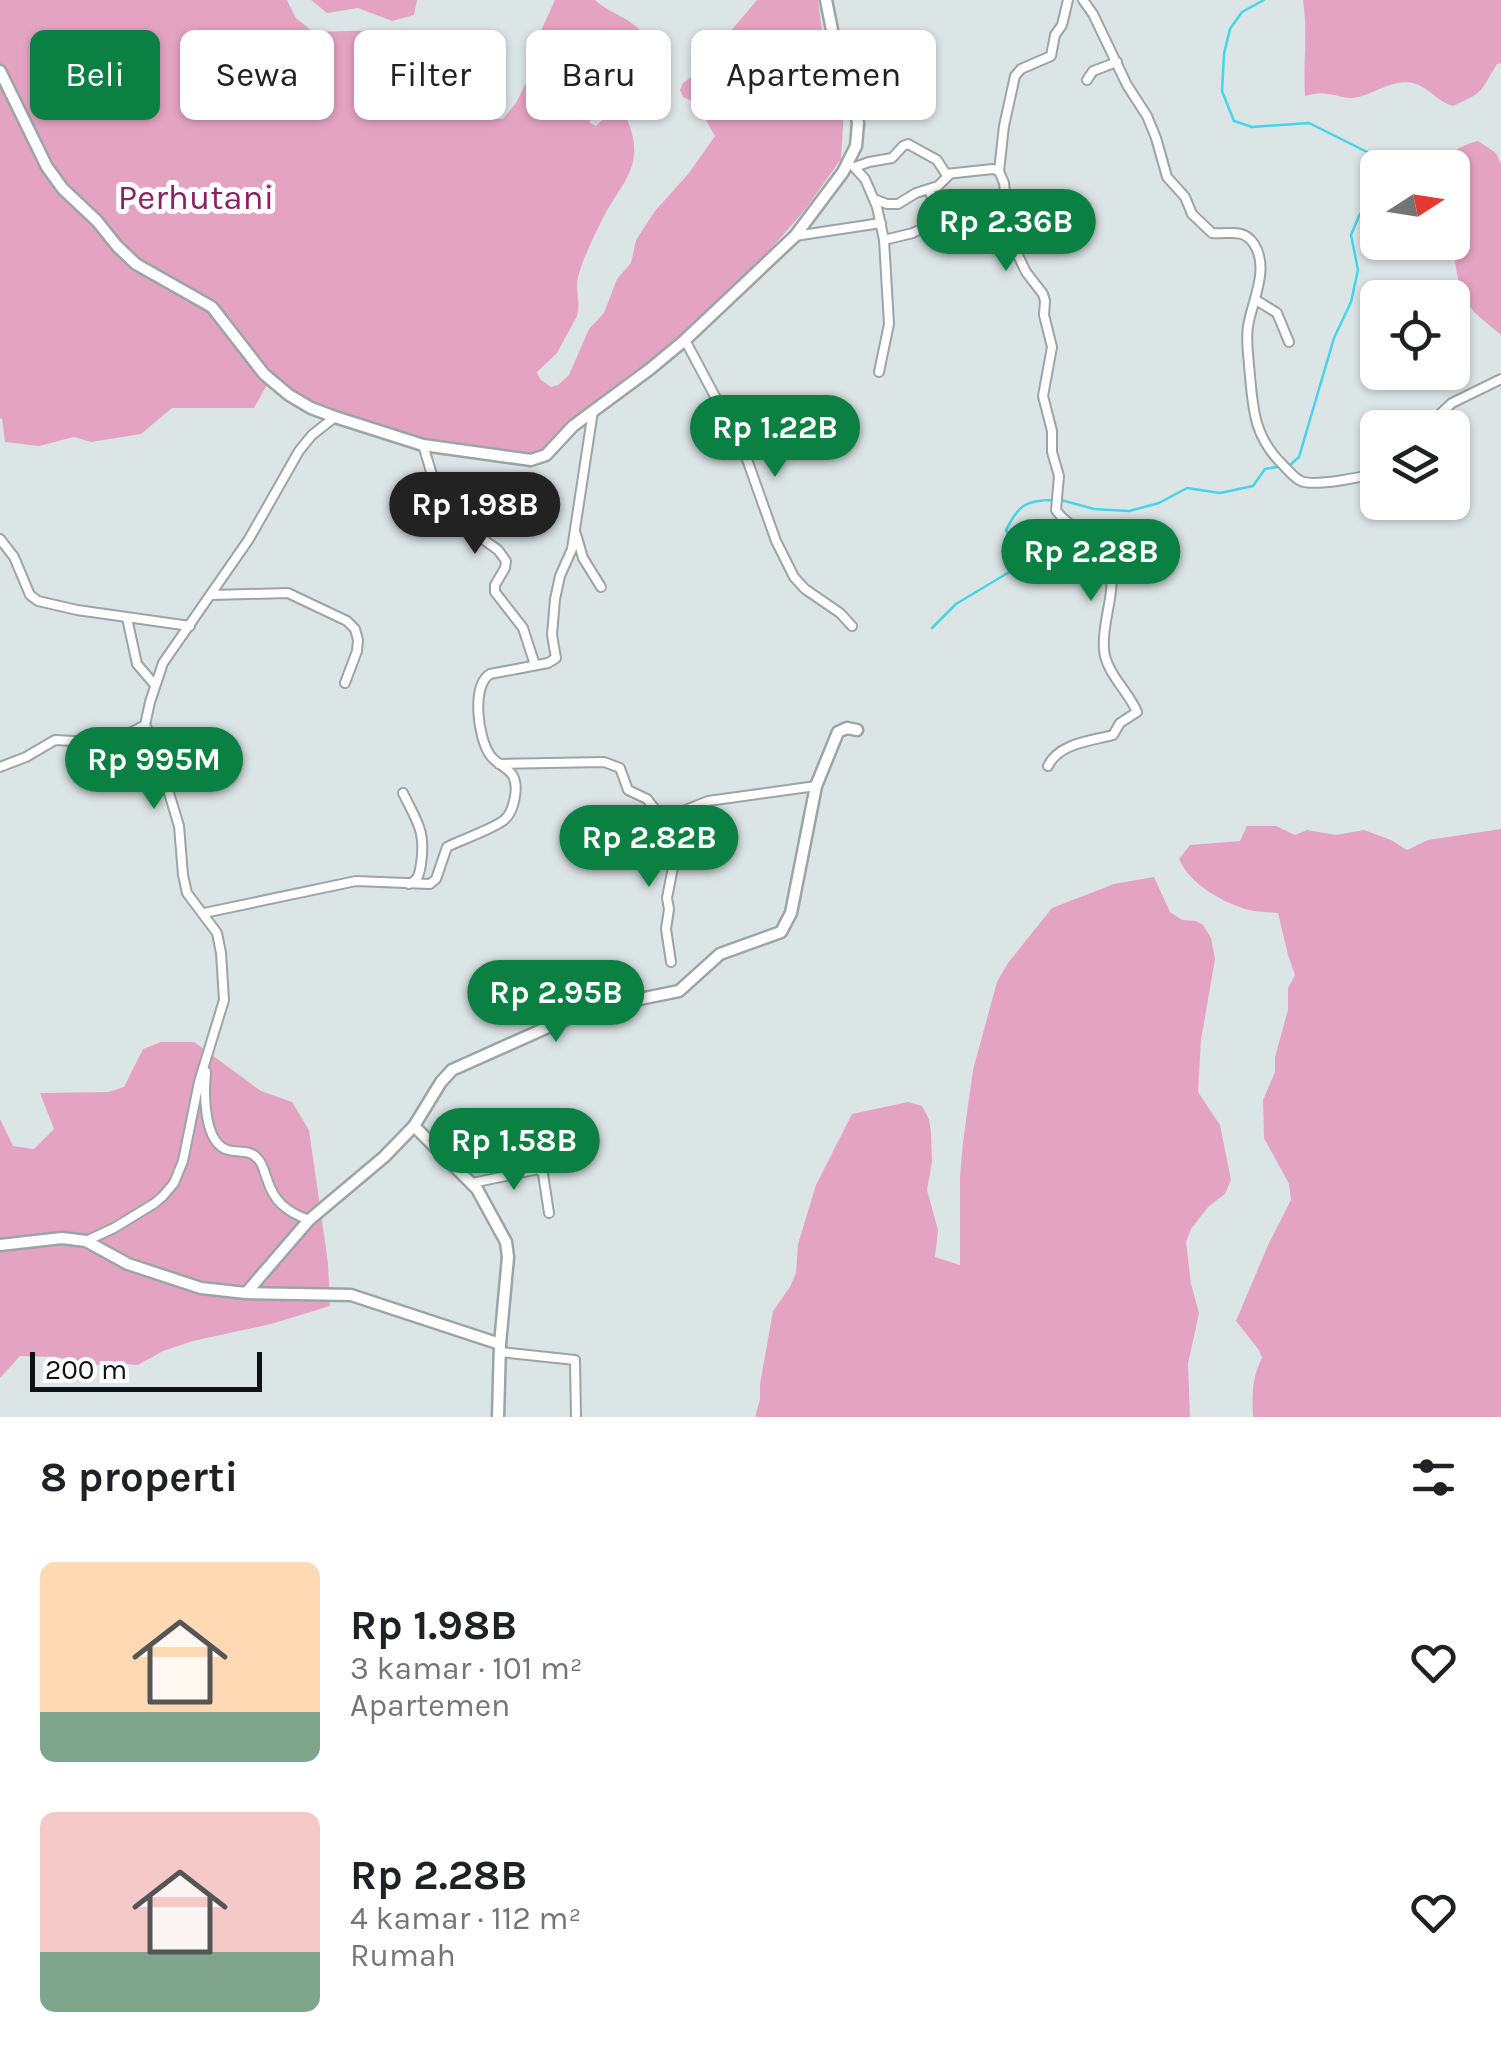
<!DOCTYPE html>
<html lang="id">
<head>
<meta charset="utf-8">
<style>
	:root { --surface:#fff; --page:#f2f2f2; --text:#202124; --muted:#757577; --accent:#0b8043 }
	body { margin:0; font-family:Karla,sans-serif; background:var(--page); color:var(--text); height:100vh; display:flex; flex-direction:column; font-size:38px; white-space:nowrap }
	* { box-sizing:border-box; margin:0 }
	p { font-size:32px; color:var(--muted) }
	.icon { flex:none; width:55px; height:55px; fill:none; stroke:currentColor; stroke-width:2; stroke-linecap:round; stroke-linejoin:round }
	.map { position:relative; height:1417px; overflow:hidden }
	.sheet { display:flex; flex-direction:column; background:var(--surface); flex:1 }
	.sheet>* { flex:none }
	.banner { position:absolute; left:30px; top:30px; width:1000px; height:90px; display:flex; gap:20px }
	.needle { width:65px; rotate:78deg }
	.buttons { position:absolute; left:1360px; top:150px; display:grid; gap:20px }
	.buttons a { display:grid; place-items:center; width:110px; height:110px; border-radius:15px; background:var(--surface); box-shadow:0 2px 8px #0004; font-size:50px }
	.scale { position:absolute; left:30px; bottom:25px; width:232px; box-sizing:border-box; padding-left:10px; border:5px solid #0f1212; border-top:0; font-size:28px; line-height:35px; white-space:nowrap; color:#0f1212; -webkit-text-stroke:8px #fff; paint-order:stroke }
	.price { position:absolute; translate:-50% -85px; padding:0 22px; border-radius:35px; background:var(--accent); color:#fff; font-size:32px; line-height:65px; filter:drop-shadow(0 2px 5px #0008) }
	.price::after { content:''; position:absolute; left:50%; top:60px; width:30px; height:22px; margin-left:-15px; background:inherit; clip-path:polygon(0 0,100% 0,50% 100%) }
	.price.active { background:#222; color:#fff }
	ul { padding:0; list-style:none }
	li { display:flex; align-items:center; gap:30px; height:250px; padding:0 40px }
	li span { display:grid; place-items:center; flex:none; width:280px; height:200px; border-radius:15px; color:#555 }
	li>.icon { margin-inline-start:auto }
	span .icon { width:120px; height:120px; fill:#fffc; stroke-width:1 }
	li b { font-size:42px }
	h2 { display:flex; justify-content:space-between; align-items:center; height:120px; padding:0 40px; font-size:42px }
	.pill { padding:0 35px; border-radius:15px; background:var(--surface); box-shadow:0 2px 8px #0004; font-size:35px; line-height:90px }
	.pill.active { background:var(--accent); color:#fff }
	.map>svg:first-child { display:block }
</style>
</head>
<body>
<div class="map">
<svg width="1501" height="1417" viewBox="0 0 1501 1417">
	<rect width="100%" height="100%" fill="#dce5e6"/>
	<g fill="#e5a3c2">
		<path d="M0,0H287L296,18L313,32L384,30L386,36L377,46C378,60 378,78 386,90C391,97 398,102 402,110L414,97L434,87C450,51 462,32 499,59L498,74L483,106L489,119H503L516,103L533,69L540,33L555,0H595C610,14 635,19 644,36L636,48L630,52L622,72L611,81L598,86L589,97L590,123L596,126L617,105C624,110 625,116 629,124C645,167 621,183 603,218C594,236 583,258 578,277C575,290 581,303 577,316L557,353L537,372L540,379L551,387L558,385L569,375L589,329L604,313L617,279L631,263L636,240L655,211L689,173L715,136L696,103L683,97L680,90L683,83L707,65L721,62L726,56L729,33L757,0H818L822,30L844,110L841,159L804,211L755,267L688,332L579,418L534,456L454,446L375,425L303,400L272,376L254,408H172L141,434L91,442L74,437L39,446L5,442L2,419L0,418Z"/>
		<polygon points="311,0 417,0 414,15 392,21 358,8 327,13"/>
		<path d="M1303,0H1501V63L1497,64C1479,93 1486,91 1453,106C1437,102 1429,87 1413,83C1392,78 1372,96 1352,98C1343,98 1337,95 1328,94C1320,92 1313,94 1305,96C1303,63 1308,32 1303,0Z"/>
		<path d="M1478,141L1496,153L1501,164V335C1491,326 1479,318 1471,308C1448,281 1452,203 1452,168L1435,167C1446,155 1462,144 1478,141Z"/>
		<path d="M1247,826H1276L1295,835L1307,830L1336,835L1364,830L1391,840L1407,850L1428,840L1501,829V1417H1253C1252,1395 1252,1377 1262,1358L1259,1350L1236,1321L1269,1243L1291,1200L1289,1184L1264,1138L1263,1100L1275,1072V1057L1288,1010V988L1295,975L1288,955L1278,913C1267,912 1255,912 1245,909C1219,900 1190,884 1179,859L1190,845L1240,841Z"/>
		<polygon points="1154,877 1170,912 1182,920 1196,921 1203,925 1211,938 1215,959 1201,1040 1198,1092 1220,1125 1231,1180 1225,1194 1208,1207 1191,1229 1186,1242 1191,1284 1199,1313 1188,1364 1190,1417 755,1417 760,1399 760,1384 773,1311 790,1287 796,1273 798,1244 816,1185 852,1114 908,1102 922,1106 929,1119 931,1133 932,1162 927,1190 938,1230 935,1257 960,1265 960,1177 963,1142 973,1070 997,982 1008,963 1052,908 1114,884"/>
		<polygon points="161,1042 194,1042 261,1091 292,1102 309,1130 328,1263 330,1306 271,1324 193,1341 163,1351 138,1365 110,1363 98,1365 54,1357 20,1356 0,1378 0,1119 13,1146 34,1149 54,1129 40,1093 109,1092 124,1087 143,1049"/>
	</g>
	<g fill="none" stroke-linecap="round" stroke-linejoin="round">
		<g stroke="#46d4e8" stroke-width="2.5">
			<polyline points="1264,0 1242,12 1230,29 1224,54 1222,91 1234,121 1252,127 1309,123 1371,154 1378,168"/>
			<polyline points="1290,465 1299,457 1334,338 1351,302 1358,270 1351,235 1359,216 1375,190 1378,172"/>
			<polyline points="1061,500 1094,509 1129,511 1159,503 1187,488 1220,493 1253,486 1265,469 1282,466"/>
			<path d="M932,628L956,604L1016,568V547L1006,530C1018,506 1025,500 1053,500"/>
		</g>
		<g stroke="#9ba4a6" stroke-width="12">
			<g id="minor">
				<path d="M1083,0L1093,14L1127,85L1147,116L1156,138L1167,177L1185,197L1192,214L1212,233C1227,235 1243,227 1254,244C1270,269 1252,301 1248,326C1246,339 1248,353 1249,365C1253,406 1252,435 1283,465C1288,470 1294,478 1301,481C1315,487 1362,477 1378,473"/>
				<polyline points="1087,80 1093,71 1117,62"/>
				<polyline points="854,167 865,179 877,207 884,240 889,324 879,372"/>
				<path d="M855,167L869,162L892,158L903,146L908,144L937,160L946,174L993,169L999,171L1004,183L1008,226L1014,247L1026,272L1043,294L1045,301L1044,315L1052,347L1043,396L1052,431V452L1059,476L1056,510C1069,530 1097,533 1107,557C1120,587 1101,619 1104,650C1106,673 1129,692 1137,712L1120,723L1113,735C1091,741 1059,743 1048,766"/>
				<polyline points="999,171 1004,126 1015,76 1021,69 1051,56 1055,35 1062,25 1068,0"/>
				<polyline points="874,199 887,204 898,204 916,193 938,186 950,174"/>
				<polyline points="795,236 881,223"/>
				<polyline points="884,240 913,233 937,221 939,215 929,190"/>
				<polyline points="1256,300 1277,313 1289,342"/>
				<polyline points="685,340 744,451 776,541 794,577 805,589 840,613 852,626"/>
				<polyline points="1425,428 1452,403 1501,379"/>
				<polyline points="423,445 436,488 453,511 461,515 477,535 498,550 506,561 505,568 495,585 495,592 523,628 535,665"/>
				<polyline points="576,534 583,558 601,587"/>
				<polyline points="0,539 14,557 30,595 38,601 77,610 190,626"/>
				<polyline points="211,595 288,593 347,621 355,629 358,640 357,651 345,683"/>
				<polyline points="127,618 137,664 155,685"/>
				<polyline points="499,764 604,762 620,768 628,790 647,799 658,813 673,815 708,801 816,786"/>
				<polyline points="0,767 26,757 55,740 111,743 145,725"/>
				<path d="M403,793C417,822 426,831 421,864C419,875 419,879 409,884"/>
				<path d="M204,913L356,881L430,884L436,879L447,847C461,840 495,828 504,820C514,812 519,787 513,776C508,767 496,764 490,755C478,738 471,686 490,674L548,663L556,658L552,635L555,599L560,576L572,549L593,411"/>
				<polyline points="671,962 666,929 669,909 667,898 675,857 673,815"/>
				<path d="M206,1072C204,1092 203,1143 228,1150C238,1153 249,1149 257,1158C263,1163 264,1172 267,1179C274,1202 287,1212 309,1220"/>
				<polyline points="472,1183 539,1169 543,1174 549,1213"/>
				<polyline points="86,1241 114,1228 155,1203 163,1196 174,1183 183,1161 199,1082 224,1000 221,953 217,933 187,893 183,875 179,826 153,740 145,725 150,702 163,663 249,539 299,451 312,435 335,417"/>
				<polyline points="500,1352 575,1360 576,1417"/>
			</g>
		</g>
		<g stroke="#9ba4a6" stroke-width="15">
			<g id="tertiary">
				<polyline points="0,71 47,167 63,189 97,221 117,246 136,264 212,307 264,374 289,395 311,408 335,417 423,445 531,460 546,455 573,426 650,369 685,340 795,236 843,172 856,146 858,123 852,95 836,50 826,0"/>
				<polyline points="0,1245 62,1238 86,1241 128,1264 201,1288 246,1293 351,1295 500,1344"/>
				<polyline points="246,1293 309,1220 384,1157 414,1126"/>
				<polyline points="498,1417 500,1344 508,1257 506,1242 477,1189 414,1126 441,1082 452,1070 586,1010 679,991 720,954 781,932 791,913 816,786 838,732 847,728 857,730"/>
			</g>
		</g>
		<use href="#minor" stroke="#fff" stroke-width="8"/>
		<use href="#tertiary" stroke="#fff" stroke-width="10"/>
	</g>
	<g text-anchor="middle" stroke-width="10" stroke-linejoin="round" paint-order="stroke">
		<g font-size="35" fill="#89225f" stroke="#fff">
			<text x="196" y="209">Perhutani</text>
		</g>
	</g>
</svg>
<div class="buttons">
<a><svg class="needle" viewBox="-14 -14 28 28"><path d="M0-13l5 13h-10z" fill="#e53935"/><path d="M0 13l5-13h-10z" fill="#757577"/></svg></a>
<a><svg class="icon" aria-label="locate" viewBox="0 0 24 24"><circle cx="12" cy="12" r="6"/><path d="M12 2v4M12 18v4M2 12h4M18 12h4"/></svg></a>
<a><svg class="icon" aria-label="layers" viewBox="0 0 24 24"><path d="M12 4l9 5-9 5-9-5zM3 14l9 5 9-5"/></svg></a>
</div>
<div class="scale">200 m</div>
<b class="price" style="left:1006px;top:274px">Rp 2.36B</b>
<b class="price" style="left:775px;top:480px">Rp 1.22B</b>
<b class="price active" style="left:475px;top:557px">Rp 1.98B</b>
<b class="price" style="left:1091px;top:604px">Rp 2.28B</b>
<b class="price" style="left:154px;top:812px">Rp 995M</b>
<b class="price" style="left:649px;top:890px">Rp 2.82B</b>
<b class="price" style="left:556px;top:1045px">Rp 2.95B</b>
<b class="price" style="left:514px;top:1193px">Rp 1.58B</b>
<div class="banner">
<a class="pill active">Beli</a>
<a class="pill">Sewa</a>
<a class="pill">Filter</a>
<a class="pill">Baru</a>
<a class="pill">Apartemen</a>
</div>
</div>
<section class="sheet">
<h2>8 properti<svg class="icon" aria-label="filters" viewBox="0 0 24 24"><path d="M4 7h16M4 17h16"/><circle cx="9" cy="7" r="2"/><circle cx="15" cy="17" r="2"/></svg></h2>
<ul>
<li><span style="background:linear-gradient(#ffd9b3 75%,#7fa58c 0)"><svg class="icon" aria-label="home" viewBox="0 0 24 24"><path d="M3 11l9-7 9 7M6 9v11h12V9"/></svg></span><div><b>Rp 1.98B</b><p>3 kamar · 101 m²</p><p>Apartemen</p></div><svg class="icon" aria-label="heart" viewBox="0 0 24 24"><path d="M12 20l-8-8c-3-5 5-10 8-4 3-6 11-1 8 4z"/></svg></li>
<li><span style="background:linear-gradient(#f6c9c9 70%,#7fa58c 0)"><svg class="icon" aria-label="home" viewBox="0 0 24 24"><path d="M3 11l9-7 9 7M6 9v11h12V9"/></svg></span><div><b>Rp 2.28B</b><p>4 kamar · 112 m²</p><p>Rumah</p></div><svg class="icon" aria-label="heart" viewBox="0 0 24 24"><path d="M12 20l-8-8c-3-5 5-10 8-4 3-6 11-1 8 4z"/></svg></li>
</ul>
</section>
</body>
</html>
